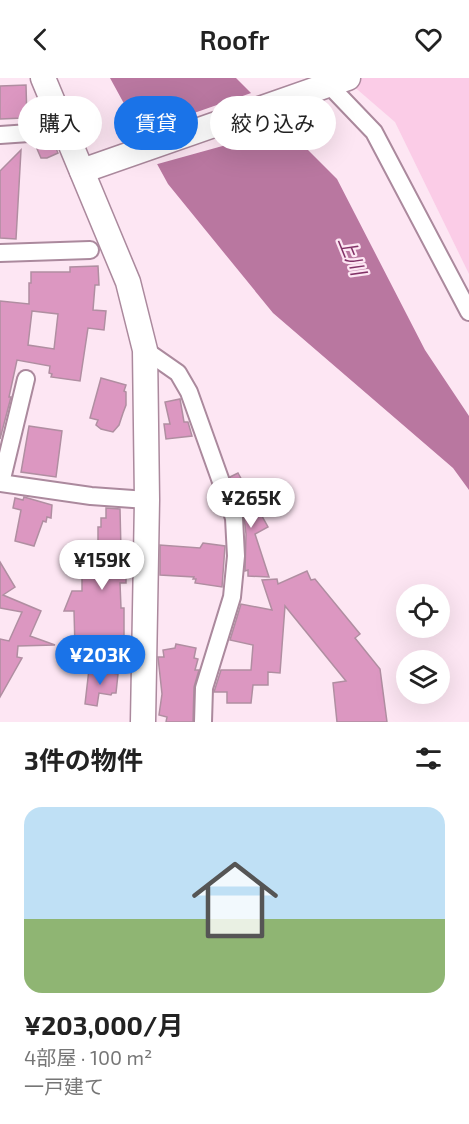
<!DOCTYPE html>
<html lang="ja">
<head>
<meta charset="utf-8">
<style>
	:root { --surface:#fff; --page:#f6f6f6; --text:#222; --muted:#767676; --line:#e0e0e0; --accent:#1a73e8 }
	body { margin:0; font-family:"Exo 2","Noto Sans JP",sans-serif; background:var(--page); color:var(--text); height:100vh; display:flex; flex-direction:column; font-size:22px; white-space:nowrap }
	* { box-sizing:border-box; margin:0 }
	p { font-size:20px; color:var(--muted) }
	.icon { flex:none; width:33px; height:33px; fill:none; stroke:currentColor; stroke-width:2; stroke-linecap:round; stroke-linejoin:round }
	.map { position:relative; height:644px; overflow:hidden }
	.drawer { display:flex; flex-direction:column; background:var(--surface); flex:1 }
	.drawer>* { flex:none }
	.guide { position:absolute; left:18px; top:18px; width:434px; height:54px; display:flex; gap:12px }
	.fabs { position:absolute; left:396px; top:506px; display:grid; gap:12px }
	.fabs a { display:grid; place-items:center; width:54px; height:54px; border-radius:50%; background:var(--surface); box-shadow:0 6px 24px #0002; font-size:30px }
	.price { position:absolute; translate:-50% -51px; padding:0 14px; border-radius:21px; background:#fff; color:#222; font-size:20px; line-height:39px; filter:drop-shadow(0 2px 3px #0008) }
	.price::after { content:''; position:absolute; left:50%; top:36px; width:18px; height:14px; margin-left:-9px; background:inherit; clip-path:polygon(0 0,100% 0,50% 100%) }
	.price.current { background:var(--accent); color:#fff }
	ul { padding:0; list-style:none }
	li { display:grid; align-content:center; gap:12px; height:318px; padding:0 24px }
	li+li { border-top:2px solid var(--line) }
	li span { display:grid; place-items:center; height:186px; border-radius:18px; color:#555 }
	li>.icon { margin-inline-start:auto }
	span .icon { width:108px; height:108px; fill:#fffc; stroke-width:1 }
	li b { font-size:26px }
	h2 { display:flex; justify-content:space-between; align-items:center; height:72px; padding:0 24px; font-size:26px }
	.pill { padding:0 21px; border-radius:27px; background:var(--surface); box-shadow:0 6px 24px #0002; font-size:21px; line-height:54px }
	.pill.current { background:var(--accent); color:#fff }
	header { display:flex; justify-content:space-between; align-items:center; height:78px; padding:0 24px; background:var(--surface); font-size:27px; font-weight:600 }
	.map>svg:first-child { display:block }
</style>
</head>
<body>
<header><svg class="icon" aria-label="back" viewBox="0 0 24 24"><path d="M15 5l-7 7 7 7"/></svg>Roofr<svg class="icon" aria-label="heart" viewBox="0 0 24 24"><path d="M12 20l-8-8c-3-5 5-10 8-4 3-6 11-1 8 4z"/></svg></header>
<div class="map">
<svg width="469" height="644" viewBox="0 0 469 644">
	<rect width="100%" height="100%" fill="#fde6f3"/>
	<polygon fill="#fbcce7" points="344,0 469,0 469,196 395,44"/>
	<polygon fill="#b977a0" points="110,0 236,0 337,101 425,272 469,338 469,412 453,390 273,235 168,106"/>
	<polygon fill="#fde6f3" points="254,14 282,42 255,51 255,59 154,87 137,55"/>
	<g fill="#dc97c1" stroke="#b08ea1" stroke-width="1.5" fill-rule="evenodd">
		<polygon points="26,7 27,43 23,37 23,40 0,41 0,8"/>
		<polygon points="48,51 58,75 47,80 41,80 34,64 38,60 39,54"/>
		<polygon points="21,72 16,161 0,160 0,93"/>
		<path d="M98,188L99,207H95L93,232L106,233L104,252L88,250L80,303L51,299L52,296L49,295L50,288L17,282L9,319H11L0,361V223L29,226V205H31V194H70V189ZM32,233L58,236L54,271L28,267Z"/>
		<polygon points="101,300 126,307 124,313 126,314 126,327 123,335 119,347 113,354 101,351 96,347 98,342 90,340"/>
		<polygon points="180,321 184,344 188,344 192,358 166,361 164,346 170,346 165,324"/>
		<polygon points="29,348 62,353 56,399 21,394"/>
		<polygon points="238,395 268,449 255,456 269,499 248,498 248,492 245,493 246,456 244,439 230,399"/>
		<polygon points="24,419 52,427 51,440 47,439 46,444 43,443 34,468 15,463 21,432 13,430 15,420 23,422"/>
		<polygon points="106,430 120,431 121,473 126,473 126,505 120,505 121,530 124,530 124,569 75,569 74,533 64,533 72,513 82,513 82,488 90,488 91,480 98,476 98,449 101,449 101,440 106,440"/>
		<polygon points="203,465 225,468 222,509 195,505 196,501 193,501 194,499 160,497 160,467 200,470"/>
		<polygon points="0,484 15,509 3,517 41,533 30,558 55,567 18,568 17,579 22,580 0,619 0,561 9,563 22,534 0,530"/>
		<polygon points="307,493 311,502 315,501 360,556 355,560 380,591 387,644 337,644 333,605 346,603 285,528 280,595 268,594 268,607 253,607 251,625 227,625 227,614 214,614 221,592 251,592 253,567 230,562 241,526 272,532 262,502 277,501 278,506"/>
		<polygon points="176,566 196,570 194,580 198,581 195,592 199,592 194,609 193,644 166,644 167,639 159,637 162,616 158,579 164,579 163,572 175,570"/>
		<polygon points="89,591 118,596 116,615 112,615 111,617 99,615 97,628 85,626"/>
	</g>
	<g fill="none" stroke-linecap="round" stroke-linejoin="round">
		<g stroke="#ab899d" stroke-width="20">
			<g id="street">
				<polyline points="329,7 374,54 469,234"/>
				<polyline points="0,57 29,55"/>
				<polyline points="0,175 90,172"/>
				<polyline points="145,272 178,295 189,314 234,440 236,478 232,519 204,610 203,644"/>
				<polyline points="0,405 91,418 147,422"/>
				<polyline points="1,405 26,301"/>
			</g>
		</g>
		<g stroke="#ab899d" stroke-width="27">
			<g id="secondary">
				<polyline points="43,0 128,204 145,272 147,422 143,644"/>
				<polyline points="82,93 348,0"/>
			</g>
		</g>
		<use href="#street" stroke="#fff" stroke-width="16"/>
		<use href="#secondary" stroke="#fff" stroke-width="24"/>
	</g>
	<g text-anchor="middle" stroke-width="4.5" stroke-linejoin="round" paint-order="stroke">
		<g font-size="20" font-style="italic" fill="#823267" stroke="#fde6f3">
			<text transform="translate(352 178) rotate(68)" y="7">上川</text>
		</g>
	</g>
</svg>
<div class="fabs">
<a><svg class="icon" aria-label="locate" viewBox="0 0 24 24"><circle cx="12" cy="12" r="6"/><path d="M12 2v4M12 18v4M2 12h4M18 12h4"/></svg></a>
<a><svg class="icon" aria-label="layers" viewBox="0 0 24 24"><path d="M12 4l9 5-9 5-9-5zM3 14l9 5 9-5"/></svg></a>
</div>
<b class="price" style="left:251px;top:451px">¥265K</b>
<b class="price" style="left:102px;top:513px">¥159K</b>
<b class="price current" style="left:100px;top:608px">¥203K</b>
<div class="guide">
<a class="pill">購入</a>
<a class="pill current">賃貸</a>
<a class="pill">絞り込み</a>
</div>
</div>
<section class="drawer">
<h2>3件の物件<svg class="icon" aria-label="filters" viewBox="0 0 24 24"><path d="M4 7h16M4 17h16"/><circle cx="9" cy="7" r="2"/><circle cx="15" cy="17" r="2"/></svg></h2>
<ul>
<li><span style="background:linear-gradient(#bfe0f5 60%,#8fb573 0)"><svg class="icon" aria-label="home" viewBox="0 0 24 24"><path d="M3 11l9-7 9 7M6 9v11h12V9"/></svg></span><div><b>¥203,000/月</b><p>4部屋 · 100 m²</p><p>一戸建て</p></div></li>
</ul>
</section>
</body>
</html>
